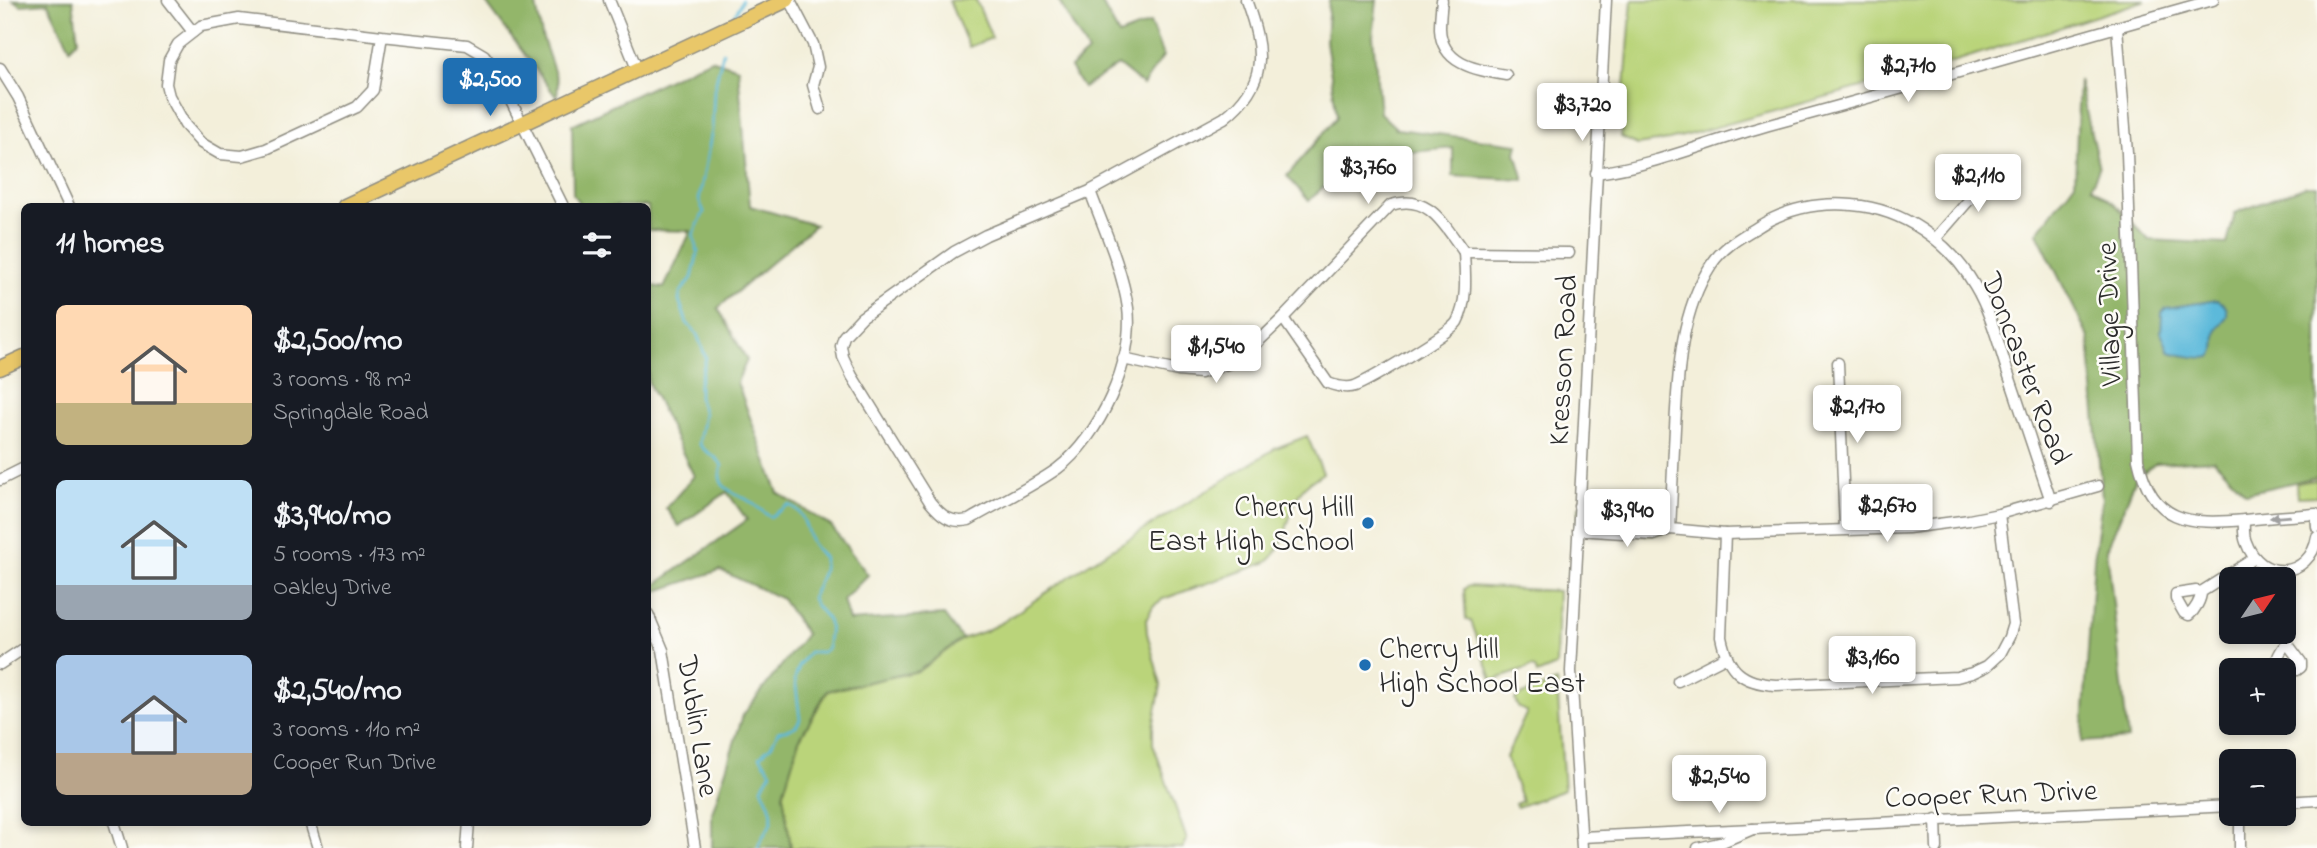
<!DOCTYPE html>
<html lang="en">
<head>
<meta charset="utf-8">
<style>
	:root { --surface:#171b24; --page:#242831; --text:#f1f3f6; --muted:#9ea1a6; --accent:#1f6fb2 }
	body { margin:0; font-family:"Indie Flower",sans-serif; background:var(--page); color:var(--text); height:100vh; display:flex; flex-direction:column; font-size:26px; white-space:nowrap }
	* { box-sizing:border-box; margin:0 }
	p { font-size:23px; color:var(--muted) }
	.icon { flex:none; width:38px; height:38px; fill:none; stroke:currentColor; stroke-width:2; stroke-linecap:round; stroke-linejoin:round }
	.map { position:relative; flex:1; overflow:hidden }
	.side { position:absolute; left:21px; top:203px; width:630px; height:623px; display:flex; flex-direction:column; background:var(--surface); border-radius:10px; box-shadow:0 4px 10px #0003 }
	.side>* { flex:none }
	.needle { width:46px; rotate:55deg }
	.fabs { position:absolute; left:2219px; top:567px; display:grid; gap:14px }
	.fabs a { display:grid; place-items:center; width:77px; height:77px; border-radius:10px; background:var(--surface); box-shadow:0 4px 10px #0003; font-size:35px }
	.price { position:absolute; translate:-50% -60px; padding:0 16px; border-radius:7px; background:#fff; color:#222; font-size:23px; line-height:46px; filter:drop-shadow(0 2px 4px #0008) }
	.price::after { content:''; position:absolute; left:50%; top:42px; width:21px; height:16px; margin-left:-10px; background:inherit; clip-path:polygon(0 0,100% 0,50% 100%) }
	.price.selected { background:var(--accent); color:#fff }
	ul { padding:0; list-style:none }
	li { display:flex; align-items:center; gap:21px; height:175px; padding:0 35px }
	li span { display:grid; place-items:center; flex:none; width:196px; height:140px; border-radius:10px; color:#555 }
	li>.icon { margin-inline-start:auto }
	span .icon { width:84px; height:84px; fill:#fffc; stroke-width:1 }
	li b { font-size:30px }
	h2 { display:flex; justify-content:space-between; align-items:center; height:84px; padding:0 35px; font-size:30px }
	.map>svg:first-child { display:block }
</style>
</head>
<body>
<div class="map">
<svg width="2317" height="848" viewBox="0 0 2317 848">
	<rect width="100%" height="100%" fill="#fdfcf7"/>
	<filter id="ink" filterUnits="userSpaceOnUse"><feTurbulence type="fractalNoise" baseFrequency=".0143" numOctaves="2"/><feDisplacementMap in="SourceGraphic" scale="14" xChannelSelector="R" yChannelSelector="G"/><feConvolveMatrix kernelMatrix="1 2 1 2 8 2 1 2 1" color-interpolation-filters="sRGB"/></filter>
	<filter id="wash" filterUnits="userSpaceOnUse"><feTurbulence type="fractalNoise" baseFrequency=".00686" numOctaves="4" result="noise"/><feDisplacementMap in="SourceGraphic" scale="28" xChannelSelector="R" yChannelSelector="G"/><feGaussianBlur stdDeviation="1.57" result="paint"/><feColorMatrix in="noise" values="0 0 0 0 0 0 0 0 0 0 0 0 0 0 0 0 0 1.4 0 .05"/><feComposite in="paint" operator="in"/></filter>
	<g filter="url(#wash)">
		<rect width="100%" height="100%" fill="#f3efda"/>
		<g fill="#bad47a" stroke="#728052" stroke-width="2">
			<polygon points="952,0 976,0 992,38 969,47 949,1"/>
			<polygon points="1632,0 2146,0 1956,61 1669,140 1637,145 1621,137"/>
			<path d="M1307,436L1323,473C1315,479 1306,483 1301,491C1286,512 1289,545 1267,562L1163,599L1153,606L1146,620L1147,633L1161,685L1153,727V744L1187,840L1183,848H791L783,794L799,740L828,691L918,671L962,639L985,631L1003,622L1088,564L1226,479L1276,448Z"/>
			<polygon points="2317,480 2317,496 2297,497 2296,483"/>
			<polygon points="1579,506 1655,518 1670,529 1653,535 1578,530"/>
			<polygon points="1468,586 1558,591 1556,666 1537,674 1535,668 1532,667 1494,680 1492,679 1471,621 1466,620 1464,589"/>
			<polygon points="1557,682 1564,790 1517,807 1515,804 1522,801 1506,757 1527,712 1518,707 1515,700 1519,696"/>
		</g>
		<g fill="#93b66a" stroke="#5f704a" stroke-width="2">
			<polygon points="13,0 73,0 78,40 70,48 48,3 21,5"/>
			<polygon points="484,0 535,0 542,36 558,83 557,98"/>
			<polygon points="1058,0 1100,0 1119,35 1150,23 1163,56 1143,85 1118,65 1083,88 1070,68 1088,52"/>
			<polygon points="1329,0 1377,0 1373,36 1380,113 1397,129 1518,144 1516,153 1524,180 1453,176 1453,148 1352,158 1309,201 1287,176 1337,117 1326,41"/>
			<polygon points="711,59 738,68 750,206 815,225 718,308 747,360 737,382 778,493 831,526 868,575 843,600 849,621 944,615 962,639 918,671 827,691 799,740 783,794 791,848 712,848 712,813 743,715 806,634 782,599 720,570 648,594 648,590 747,520 727,492 679,526 666,508 694,476 648,382 648,285 664,288 691,231 648,230 648,206 581,206 573,194 572,125"/>
			<polygon points="2079,80 2099,168 2091,187 2115,204 2149,240 2227,244 2235,213 2306,186 2317,186 2317,477 2246,493 2214,460 2156,463 2136,478 2107,549 2128,739 2082,742 2094,559 2102,499 2089,338 2037,233 2075,182"/>
		</g>
		<path fill="#5cb9da" stroke="#447282" stroke-width="2" d="M2217,300C2222,302 2226,305 2227,311C2229,320 2220,323 2217,330C2214,337 2218,351 2212,356C2207,361 2176,354 2169,352L2161,332L2162,313L2166,308Z"/>
		<g fill="none" stroke-linecap="round" stroke-linejoin="round">
			<g stroke="#5cb9da" stroke-width="2.5">
				<polyline points="734,17 742,0"/>
				<path d="M723,52L714,90L712,130L699,200L704,212L693,235L698,252L692,278L680,293L679,300L687,323L697,334L706,358L699,383V398L704,414L699,443C703,453 718,455 722,466C714,487 731,491 746,499C754,504 762,511 770,517L788,505C804,510 805,526 810,539C812,546 820,552 824,559L823,571L812,598C815,609 828,616 829,623C831,630 827,640 828,648L823,652H809L799,666L795,678L800,719C796,731 787,728 778,732L771,746L760,756L771,772L762,787C766,800 777,812 769,827C765,835 760,838 758,848"/>
			</g>
		</g>
	</g>
	<g filter="url(#ink)">
		<g fill="none" stroke-linecap="round" stroke-linejoin="round">
			<g stroke="#8f8d82" stroke-width="13">
				<g id="minor">
					<polyline points="168,0 193,32"/>
					<polyline points="609,0 637,69"/>
					<polyline points="790,0 813,44 818,67 813,85 820,109"/>
					<path d="M1442,0C1441,9 1440,19 1440,28C1441,65 1477,70 1506,75"/>
					<path d="M2117,27L2127,153L2138,459C2152,523 2188,525 2245,520C2269,517 2292,516 2316,514L2317,527"/>
					<polyline points="382,36 373,90 357,107 266,149 242,156 220,154 201,143 185,125 169,96 166,84 169,60 178,44 201,26 239,19 382,36 467,45 484,55 496,71 563,206"/>
					<polyline points="0,68 18,97 69,206"/>
					<path d="M1596,173C1656,165 1711,141 1769,125C1918,85 2065,41 2213,0"/>
					<path d="M1090,191C1104,229 1122,268 1128,308C1135,361 1099,438 1057,469C1030,488 998,503 969,520C950,524 941,515 930,502L852,376L843,357L841,346L844,336L862,317L954,252L986,235L1090,191L1224,118C1269,83 1264,50 1246,0"/>
					<polyline points="1936,238 1996,169"/>
					<polyline points="1464,252 1569,253"/>
					<path d="M1283,318L1328,383C1336,386 1346,389 1355,386C1370,380 1450,333 1457,322C1468,302 1465,273 1464,252"/>
					<path d="M1123,359L1178,371L1200,373L1239,360L1283,318L1391,205C1429,193 1444,225 1464,252"/>
					<polyline points="1838,363 1845,528"/>
					<polyline points="0,480 24,468"/>
					<polyline points="1579,506 1655,518 1670,529"/>
					<path d="M2244,520C2244,527 2243,535 2246,542C2260,582 2310,579 2317,537"/>
					<path d="M1670,529C1672,495 1673,462 1675,428C1678,372 1680,313 1711,265C1722,248 1739,238 1756,228C1785,209 1817,202 1852,205C1903,209 1949,241 1975,286C1990,311 1998,342 2007,370C2022,413 2036,457 2051,501"/>
					<polyline points="1578,530 1653,535 1670,529 1725,534 1908,528 1969,520 1999,514 2098,486"/>
					<path d="M1725,534L1721,637C1728,671 1742,683 1776,685L1957,677L1972,673L1987,666L2000,654L2009,637L2013,624L1999,514"/>
					<polyline points="2284,581 2287,643 2301,662 2301,667 2297,670 2284,671"/>
					<path d="M2201,592C2201,600 2195,610 2189,615L2184,613L2176,599V594L2196,591L2201,592L2255,558"/>
					<polyline points="648,614 663,650 695,848"/>
					<polyline points="0,664 24,648"/>
					<path d="M2278,670L2276,669C2275,660 2281,649 2287,643"/>
					<polyline points="1678,681 1727,656"/>
					<polyline points="2284,802 2317,800"/>
					<polyline points="2240,814 2240,848"/>
					<polyline points="1936,819 1937,848"/>
					<polyline points="114,822 122,848"/>
					<polyline points="310,822 318,848"/>
					<polyline points="1753,829 2231,806"/>
					<polyline points="1581,837 1753,829 1720,843 1698,848"/>
					<polyline points="467,848 469,822"/>
					<polyline points="1582,848 1571,671 1606,0"/>
				</g>
			</g>
			<g stroke="#8f8d82" stroke-width="17">
				<g id="major">
					<polyline points="345,206 787,0"/>
					<polyline points="0,368 24,357"/>
				</g>
			</g>
			<use href="#minor" stroke="#fff" stroke-width="10"/>
			<use href="#major" stroke="#e9c769" stroke-width="14"/>
		</g>
		<defs><path id="oneway-solid" d="M-6-.8H1V-3.2L6.5 0L1 3.2V.8H-6Z" transform="scale(1.75)"/></defs>
		<use fill="#a0a0a0" href="#oneway-solid" transform="translate(2280 517) rotate(175)"/>
	</g>
	<g fill="#1f6fb2" stroke="#fdfcf7" stroke-width="2.5">
		<circle cx="1368" cy="523" r="7"/>
		<circle cx="1365" cy="665" r="7"/>
	</g>
	<g text-anchor="middle" stroke-width="5" stroke-linejoin="round" paint-order="stroke">
		<g font-size="30" fill="#2b2b2b" stroke="#fdfcf7">
			<text transform="translate(2108 314) rotate(-92)" y="10">Village Drive</text>
			<text transform="translate(1562 360) rotate(-87)" y="10">Kresson Road</text>
			<text transform="translate(2027 368) rotate(69)" y="10">Doncaster Road</text>
			<text transform="translate(699 726) rotate(81)" y="10">Dublin Lane</text>
			<text transform="translate(1991 793) rotate(-2)" y="10">Cooper Run Drive</text>
		</g>
		<g font-size="30" fill="#2b2b2b" stroke="#fdfcf7" text-anchor="end">
			<text x="1354" y="516">Cherry Hill<tspan x="1354" dy="34">East High School</tspan></text>
			<text x="1379" y="658" text-anchor="start">Cherry Hill<tspan x="1379" dy="34">High School East</tspan></text>
		</g>
	</g>
</svg>
<div class="fabs">
<a><svg class="needle" viewBox="-14 -14 28 28"><path d="M0-13l5 13h-10z" fill="#e53935"/><path d="M0 13l5-13h-10z" fill="#9ea1a6"/></svg></a>
<a>+</a>
<a>−</a>
</div>
<b class="price" style="left:1908px;top:104px">$2,710</b>
<b class="price selected" style="left:490px;top:118px">$2,500</b>
<b class="price" style="left:1582px;top:143px">$3,720</b>
<b class="price" style="left:1368px;top:206px">$3,760</b>
<b class="price" style="left:1978px;top:214px">$2,110</b>
<b class="price" style="left:1216px;top:385px">$1,540</b>
<b class="price" style="left:1857px;top:445px">$2,170</b>
<b class="price" style="left:1887px;top:544px">$2,670</b>
<b class="price" style="left:1627px;top:549px">$3,940</b>
<b class="price" style="left:1872px;top:696px">$3,160</b>
<b class="price" style="left:1719px;top:815px">$2,540</b>
<section class="side">
<h2>11 homes<svg class="icon" aria-label="filters" viewBox="0 0 24 24"><path d="M4 7h16M4 17h16"/><circle cx="9" cy="7" r="2"/><circle cx="15" cy="17" r="2"/></svg></h2>
<ul>
<li><span style="background:linear-gradient(#ffd9b3 70%,#c2b280 0)"><svg class="icon" aria-label="home" viewBox="0 0 24 24"><path d="M3 11l9-7 9 7M6 9v11h12V9"/></svg></span><div><b>$2,500/mo</b><p>3 rooms · 98 m²</p><p>Springdale Road</p></div></li>
<li><span style="background:linear-gradient(#bfe0f5 75%,#9aa5b1 0)"><svg class="icon" aria-label="home" viewBox="0 0 24 24"><path d="M3 11l9-7 9 7M6 9v11h12V9"/></svg></span><div><b>$3,940/mo</b><p>5 rooms · 173 m²</p><p>Oakley Drive</p></div></li>
<li><span style="background:linear-gradient(#a9c7e8 70%,#b9a48a 0)"><svg class="icon" aria-label="home" viewBox="0 0 24 24"><path d="M3 11l9-7 9 7M6 9v11h12V9"/></svg></span><div><b>$2,540/mo</b><p>3 rooms · 110 m²</p><p>Cooper Run Drive</p></div></li>
</ul>
</section>
</div>
</body>
</html>
